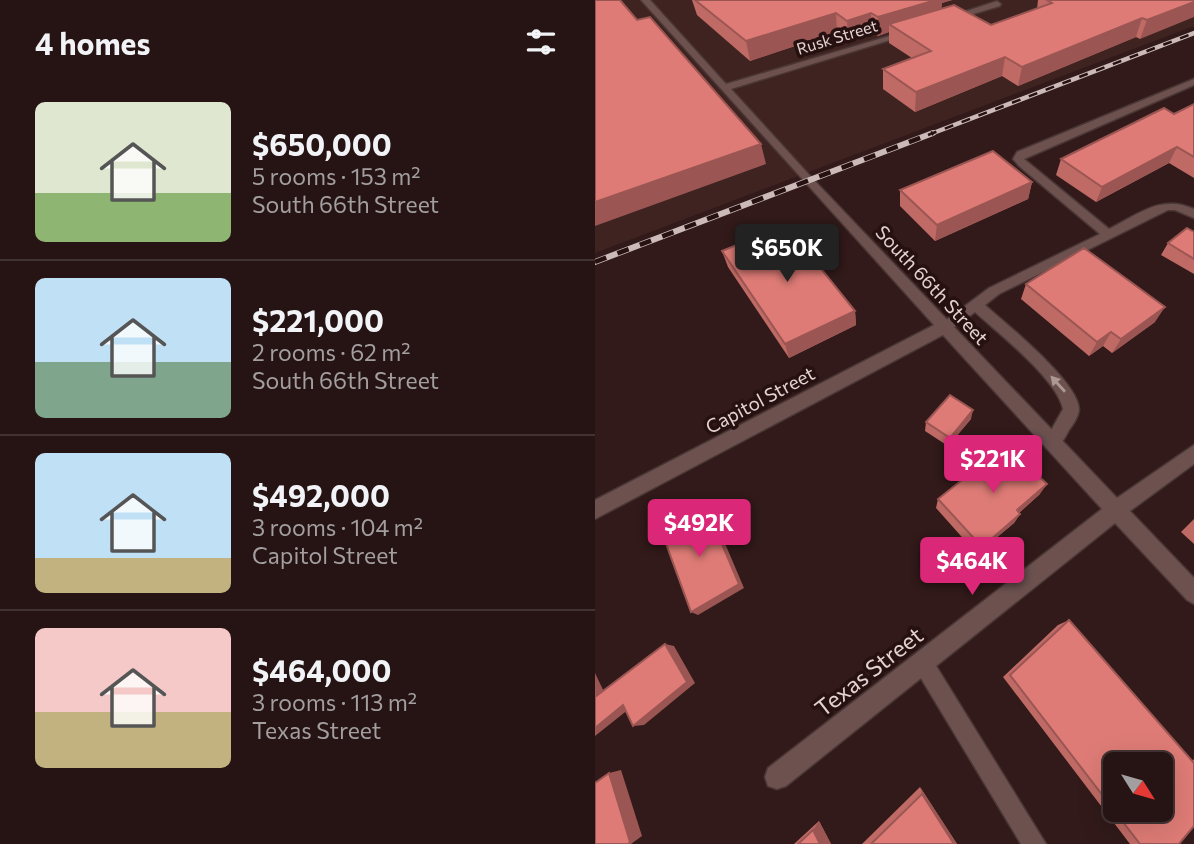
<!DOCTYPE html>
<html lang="en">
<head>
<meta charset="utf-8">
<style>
	:root { --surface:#251413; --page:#312121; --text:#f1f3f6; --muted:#a39ea0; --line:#423333; --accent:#db2777 }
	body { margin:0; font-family:Commissioner,sans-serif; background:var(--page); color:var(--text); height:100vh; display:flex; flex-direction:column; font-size:26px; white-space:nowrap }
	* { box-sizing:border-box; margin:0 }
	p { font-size:23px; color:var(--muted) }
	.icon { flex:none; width:38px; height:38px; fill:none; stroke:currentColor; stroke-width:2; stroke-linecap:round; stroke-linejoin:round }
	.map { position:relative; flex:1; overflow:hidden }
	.side { display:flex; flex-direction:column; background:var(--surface); width:595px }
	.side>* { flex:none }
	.needle { width:46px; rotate:127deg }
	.tools { position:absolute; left:508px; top:752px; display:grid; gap:14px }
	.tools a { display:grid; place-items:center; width:70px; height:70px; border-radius:10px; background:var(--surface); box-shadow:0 7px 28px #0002,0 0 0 2px var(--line); font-size:35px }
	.price { position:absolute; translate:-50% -60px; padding:0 16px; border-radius:7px; background:var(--accent); color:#fff; font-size:23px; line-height:46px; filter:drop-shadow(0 2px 4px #0008) }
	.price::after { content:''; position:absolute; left:50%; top:42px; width:21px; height:16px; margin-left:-10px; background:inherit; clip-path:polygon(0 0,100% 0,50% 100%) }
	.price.current { background:#222; color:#fff }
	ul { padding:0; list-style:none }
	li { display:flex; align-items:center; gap:21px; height:175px; padding:0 35px }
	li+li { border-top:2px solid var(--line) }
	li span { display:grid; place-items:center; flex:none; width:196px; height:140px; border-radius:10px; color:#555 }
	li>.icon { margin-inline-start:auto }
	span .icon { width:84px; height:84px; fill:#fffc; stroke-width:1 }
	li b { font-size:30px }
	h2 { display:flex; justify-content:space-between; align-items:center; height:84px; padding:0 35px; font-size:30px }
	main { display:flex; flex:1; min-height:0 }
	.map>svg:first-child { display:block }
</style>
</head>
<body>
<main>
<section class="side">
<h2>4 homes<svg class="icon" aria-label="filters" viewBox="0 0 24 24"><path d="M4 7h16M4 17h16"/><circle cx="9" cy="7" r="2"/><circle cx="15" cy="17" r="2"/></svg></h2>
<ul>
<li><span style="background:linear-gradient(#dfe7d0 65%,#8fb573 0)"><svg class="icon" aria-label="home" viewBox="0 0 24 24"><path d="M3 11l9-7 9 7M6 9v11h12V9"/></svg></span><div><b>$650,000</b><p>5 rooms · 153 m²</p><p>South 66th Street</p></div></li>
<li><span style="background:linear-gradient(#bfe0f5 60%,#7fa58c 0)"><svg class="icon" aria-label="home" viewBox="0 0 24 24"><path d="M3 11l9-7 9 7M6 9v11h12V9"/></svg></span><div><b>$221,000</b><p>2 rooms · 62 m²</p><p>South 66th Street</p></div></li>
<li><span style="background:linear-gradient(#bfe0f5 75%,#c2b280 0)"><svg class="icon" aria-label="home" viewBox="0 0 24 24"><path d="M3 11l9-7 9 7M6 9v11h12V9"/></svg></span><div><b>$492,000</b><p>3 rooms · 104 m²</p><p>Capitol Street</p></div></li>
<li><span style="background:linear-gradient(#f6c9c9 60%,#c2b280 0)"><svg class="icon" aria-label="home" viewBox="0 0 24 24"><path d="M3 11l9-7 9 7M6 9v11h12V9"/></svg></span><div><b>$464,000</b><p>3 rooms · 113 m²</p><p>Texas Street</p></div></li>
</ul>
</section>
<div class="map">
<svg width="599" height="844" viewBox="0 0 599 844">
	<rect width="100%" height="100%" fill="#311a19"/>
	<polygon fill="#3f2321" points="0,0 599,0 599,26 0,253"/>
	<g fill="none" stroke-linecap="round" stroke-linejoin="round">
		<g stroke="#493635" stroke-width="3">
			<g id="lane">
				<path d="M599,79V85L429,159L514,229C544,214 566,194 599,209V218L580,210H573L404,294L390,305C410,323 485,383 484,410C483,417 478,425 474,430C470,438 465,447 457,450L451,448L449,443L468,409C462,379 403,333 380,312L354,331L349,332L342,327L394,288L505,234L424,166L418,159L422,152Z"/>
				<polygon points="328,653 335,656 451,844 426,844 321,670 318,663 321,656"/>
			</g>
		</g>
		<g stroke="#493635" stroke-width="3">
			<g id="street">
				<polygon points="46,0 55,0 131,84 318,29 318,33 136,89 217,178 522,498 599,445 599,464 535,511 599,578 599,604 592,600 520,523 191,786 182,789 173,786 170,777 173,768 507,509 348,335 0,519 0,500 339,325"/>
				<polygon points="402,1 406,4 405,6 352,22 347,19"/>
			</g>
		</g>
		<use href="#lane" fill="#6c514f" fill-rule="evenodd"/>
		<use href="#street" fill="#6c514f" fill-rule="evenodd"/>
		<g stroke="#cbbab8" stroke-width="4.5">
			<polyline id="rail-far1" points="333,135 599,33"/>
		</g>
		<g stroke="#cbbab8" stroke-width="6">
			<polyline id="rail" points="0,262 338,133"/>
		</g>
		<use href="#rail-far1" stroke="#261110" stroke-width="2.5" stroke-dasharray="9" stroke-linecap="butt"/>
		<use href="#rail" stroke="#261110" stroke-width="4.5" stroke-dasharray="12" stroke-linecap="butt"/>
	</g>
	<g fill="#bf6a65">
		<polygon points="97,0 357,0 347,3 346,8 396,25 442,9 443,0 599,0 545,39 541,37 423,86 407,76 320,112 288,89 288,69 317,58 294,43 294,32 283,36 277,32 253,40 242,32 155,61 102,15"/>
		<polygon points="599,104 599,178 574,163 501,202 461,175 466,159 579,114"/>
		<polygon points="437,182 433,199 340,241 305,206 305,190"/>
		<polygon points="599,232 599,274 566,255 573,243"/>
		<polygon points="127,251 260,311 261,325 194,358 133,267"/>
		<polygon points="431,284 560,322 517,353 508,346 494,356 426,299"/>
		<polygon points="376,419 353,446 330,431 331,422"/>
		<polygon points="445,494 424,513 425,514 419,523 382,554 341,508 343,499"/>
		<polygon points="599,519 599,544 586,532"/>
		<polygon points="474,620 597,761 599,759 599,826 584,844 535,844 408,677 463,625"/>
		<polygon points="325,787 362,844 267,844"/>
		<polygon points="224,821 236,844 199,844"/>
	</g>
	<g fill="#9b5653">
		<polygon points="332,0 357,0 347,3 346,17 294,24 294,32 283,36 283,17"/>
		<polygon points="599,2 599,17 545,39 552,20"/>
		<polygon points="241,13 242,32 155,61 151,41"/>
		<polygon points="276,13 277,32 253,40 252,21"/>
		<polygon points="547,18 541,37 423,86 427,67"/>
		<polygon points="410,57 407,76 320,112 321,92"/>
		<polygon points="166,144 171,164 0,226 0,202"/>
		<polygon points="582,147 574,163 501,202 507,187"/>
		<polygon points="437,182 433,199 340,241 342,225"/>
		<polygon points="570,307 560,322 517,353 526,339"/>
		<polygon points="260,311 261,325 194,358 190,344"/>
		<polygon points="516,332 508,346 494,356 502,342"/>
		<polygon points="378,410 376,419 353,446 355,438"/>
		<polygon points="452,484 445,494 416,520 422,510"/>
		<polygon points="111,507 117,513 149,588 103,615 96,612"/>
		<polygon points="425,514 419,523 382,554 387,547"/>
		<polygon points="70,644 79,646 100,683 49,725 38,726"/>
		<polygon points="0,673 12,698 0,698"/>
		<polygon points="28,705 39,705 0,736 0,728"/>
		<polygon points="26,770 47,836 36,844 33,844 14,773"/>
		<polygon points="325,787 362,844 359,844 327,794"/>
		<polygon points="224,821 236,844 225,844 218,830"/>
	</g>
	<g fill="#de7b76" stroke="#9b5653" stroke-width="2" fill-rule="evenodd">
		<polygon points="0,0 25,0 42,20 55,17 166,144 0,202"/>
		<polygon points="100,0 341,0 283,17 276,13 252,21 241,13 151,41"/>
		<polygon points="452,0 599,0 599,2 552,20 547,18 427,67 410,57 321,92 288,69 336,51 294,24 359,5 396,25 457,3"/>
		<polygon points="599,104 599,157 582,147 507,187 466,159 569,108 579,114"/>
		<polygon points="398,151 437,182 342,225 305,190"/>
		<polygon points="191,225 260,311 190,344 127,251"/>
		<polygon points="592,228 599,232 599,259 573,243"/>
		<polygon points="489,248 570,307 526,339 516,332 502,342 431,284"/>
		<polygon points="355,395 378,410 355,438 331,422"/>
		<polygon points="411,445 452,484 422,510 425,514 387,547 343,499"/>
		<polygon points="111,507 144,584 96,612 66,530"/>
		<path d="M474,620L599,763V826L584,844H545L415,675ZM520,765H565V810H520Z"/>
		<polygon points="70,644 92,682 38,726 28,705 0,728 0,697"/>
		<polygon points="14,773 35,842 33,844 0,844 0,783"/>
		<polygon points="327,794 359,844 276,844"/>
		<polygon points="218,830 225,844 203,844"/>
	</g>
	<defs><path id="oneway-solid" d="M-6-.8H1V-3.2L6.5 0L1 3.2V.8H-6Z" transform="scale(1.75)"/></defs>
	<use fill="#ad9896" href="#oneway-solid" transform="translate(463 384) rotate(-132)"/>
	<g text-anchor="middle" stroke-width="7" stroke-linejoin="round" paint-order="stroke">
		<g font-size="16" fill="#e3d3d1" stroke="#261110">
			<text transform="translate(242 37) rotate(-17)" y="6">Rusk Street</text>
		</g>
		<g font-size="19" fill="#e3d3d1" stroke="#261110">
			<text transform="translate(337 285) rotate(47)" y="7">South 66th Street</text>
			<text transform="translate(165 400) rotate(-28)" y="7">Capitol Street</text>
		</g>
		<g font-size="23" fill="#e3d3d1" stroke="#261110">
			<text transform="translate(274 672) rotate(-38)" y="8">Texas Street</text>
		</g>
	</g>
</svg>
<div class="tools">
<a><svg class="needle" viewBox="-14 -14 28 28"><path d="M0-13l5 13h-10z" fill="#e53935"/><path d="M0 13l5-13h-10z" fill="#a39ea0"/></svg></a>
</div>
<b class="price current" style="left:192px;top:284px">$650K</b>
<b class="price" style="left:398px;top:495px">$221K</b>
<b class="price" style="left:104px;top:559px">$492K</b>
<b class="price" style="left:377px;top:597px">$464K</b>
</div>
</main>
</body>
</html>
